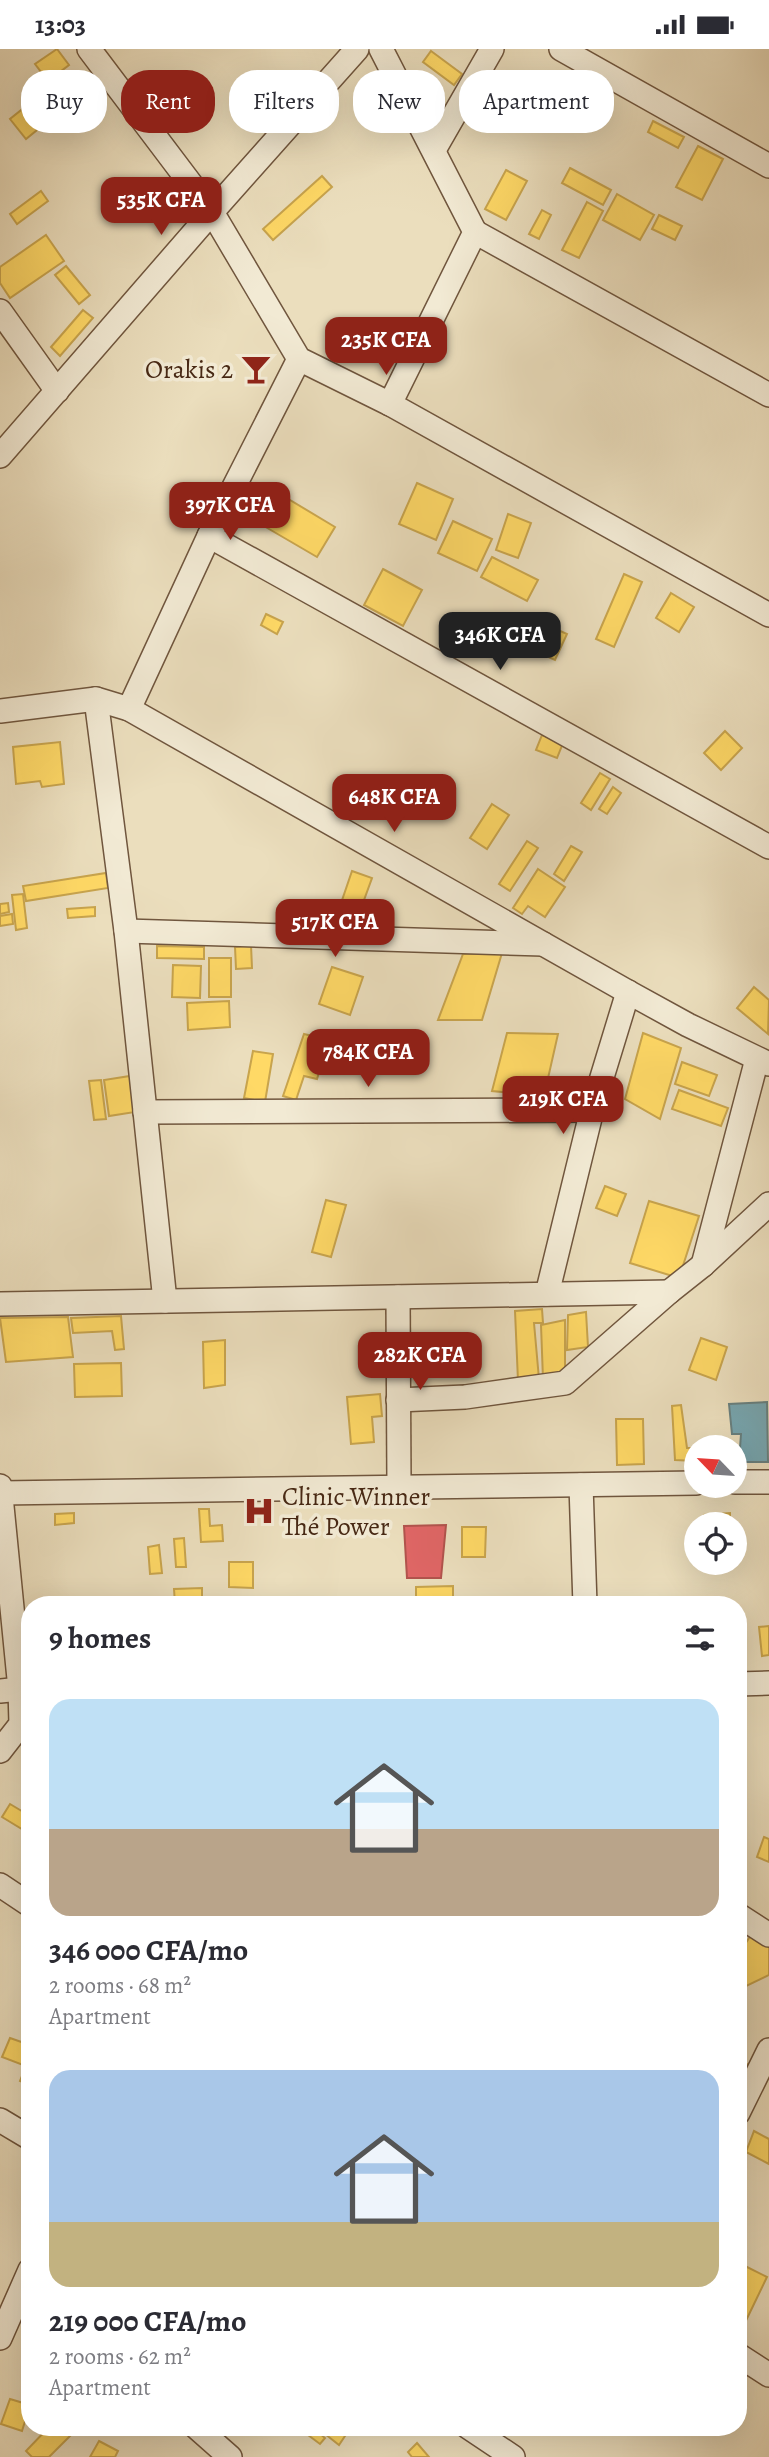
<!DOCTYPE html>
<html lang="en">
<head>
<meta charset="utf-8">
<style>
	:root { --surface:#fff; --page:#f2f2f3; --text:#2b2b33; --muted:#7c7c81; --accent:#8f2418 }
	body { margin:0; font-family:Alegreya,serif; background:var(--page); color:var(--text); height:100vh; display:flex; flex-direction:column; font-size:26px; white-space:nowrap }
	* { box-sizing:border-box; margin:0 }
	p { font-size:23px; color:var(--muted) }
	.icon { flex:none; width:38px; height:38px; fill:none; stroke:currentColor; stroke-width:2; stroke-linecap:round; stroke-linejoin:round }
	.map { position:relative; flex:1; overflow:hidden }
	.side { position:absolute; left:21px; top:1547px; width:726px; height:840px; display:flex; flex-direction:column; background:var(--surface); border-radius:28px; box-shadow:0 7px 28px #0002 }
	.side>* { flex:none }
	.banner { position:absolute; left:21px; top:21px; width:728px; height:63px; display:flex; gap:14px }
	.needle { width:46px; rotate:295deg }
	.fabs { position:absolute; left:684px; top:1386px; display:grid; gap:14px }
	.fabs a { display:grid; place-items:center; width:63px; height:63px; border-radius:50%; background:var(--surface); box-shadow:0 7px 28px #0002; font-size:35px }
	.price { position:absolute; translate:-50% -60px; padding:0 16px; border-radius:14px; background:var(--accent); color:#fff; font-size:23px; line-height:46px; filter:drop-shadow(0 2px 4px #0008) }
	.price::after { content:''; position:absolute; left:50%; top:42px; width:21px; height:16px; margin-left:-10px; background:inherit; clip-path:polygon(0 0,100% 0,50% 100%) }
	.price.current { background:#222; color:#fff }
	ul { padding:0; list-style:none }
	li { display:grid; align-content:center; gap:14px; height:371px; padding:0 28px }
	li span { display:grid; place-items:center; height:217px; border-radius:21px; color:#555 }
	li>.icon { margin-inline-start:auto }
	span .icon { width:126px; height:126px; fill:#fffc; stroke-width:1 }
	li b { font-size:30px }
	h2 { display:flex; justify-content:space-between; align-items:center; height:84px; padding:0 28px; font-size:30px }
	.chip { padding:0 24px; border-radius:28px; background:var(--surface); box-shadow:0 7px 28px #0002; font-size:24px; line-height:63px }
	.chip.current { background:var(--accent); color:#fff }
	.status { display:flex; justify-content:space-between; align-items:center; height:49px; padding:0 35px; background:var(--surface); direction:ltr }
	.status svg { height:19px; fill:currentColor }
	.map>svg:first-child { display:block }
</style>
</head>
<body>
<div class="status"><b>13:03</b><svg viewBox="0 0 49 12"><path d="M0 12V9h3v3zM5 12V6h3v6zM10 12V3h3v9zM15 12V0h3v12zM26 1h20v11H26zM47 4h2v5h-2z"/></svg></div>
<div class="map">
<svg width="769" height="2408" viewBox="0 0 769 2408">
	<rect width="100%" height="100%" fill="#ebdebd"/>
	<filter id="stains"><feTurbulence type="fractalNoise" baseFrequency=".00286" numOctaves="4"/><feColorMatrix values="0 0 0 0 .2 0 0 0 0 .09 0 0 0 0 .02 0 0 0 .5 -.17"/></filter>
	<radialGradient id="worn" r=".72"><stop offset=".6" stop-color="#630" stop-opacity="0"/><stop offset="1" stop-color="#630" stop-opacity=".3"/></radialGradient>
	<g fill="#ffd966" stroke="#c8a44d" stroke-width="2">
		<polygon points="57,0 69,16 48,32 35,15"/>
		<polygon points="431,2 462,25 454,36 423,13"/>
		<polygon points="65,26 81,45 26,90 10,70"/>
		<polygon points="653,72 684,88 678,99 648,83"/>
		<polygon points="698,97 723,110 702,151 676,138"/>
		<polygon points="570,119 611,141 603,156 562,134"/>
		<polygon points="506,121 527,132 506,171 485,160"/>
		<polygon points="322,127 332,138 273,191 263,180"/>
		<polygon points="41,142 48,152 17,175 10,165"/>
		<polygon points="617,145 654,166 640,191 603,171"/>
		<polygon points="587,153 603,162 579,209 562,201"/>
		<polygon points="542,161 551,166 539,190 529,185"/>
		<polygon points="659,166 682,177 675,191 652,180"/>
		<polygon points="46,186 64,212 10,249 0,234 0,218"/>
		<polygon points="66,217 90,246 79,255 55,226"/>
		<polygon points="83,261 93,269 60,307 51,298"/>
		<polygon points="417,434 453,450 436,491 399,475"/>
		<polygon points="275,442 335,478 317,508 257,473"/>
		<polygon points="508,465 531,474 518,509 496,501"/>
		<polygon points="453,472 492,490 477,522 438,504"/>
		<polygon points="492,508 538,531 527,552 481,528"/>
		<polygon points="383,520 422,541 403,577 364,556"/>
		<polygon points="624,525 642,533 614,598 596,590"/>
		<polygon points="671,544 694,558 679,583 656,569"/>
		<polygon points="266,565 283,573 277,585 261,576"/>
		<polygon points="538,572 567,585 555,611 526,598"/>
		<polygon points="725,682 742,699 721,721 704,704"/>
		<polygon points="542,686 563,694 557,709 536,701"/>
		<polygon points="60,693 64,735 42,738 40,732 16,735 13,698"/>
		<polygon points="600,724 610,730 591,761 581,754"/>
		<polygon points="613,738 621,744 607,765 599,760"/>
		<polygon points="492,755 509,766 487,800 470,789"/>
		<polygon points="527,792 538,799 510,842 499,835"/>
		<polygon points="571,797 582,803 564,832 554,825"/>
		<polygon points="538,820 565,838 545,868 528,857 522,865 513,859"/>
		<polygon points="352,822 372,829 356,873 337,866"/>
		<polygon points="106,824 108,839 26,852 23,837"/>
		<polygon points="23,845 27,879 16,881 12,846"/>
		<polygon points="8,854 9,863 0,865 0,855"/>
		<polygon points="95,858 95,867 68,869 67,860"/>
		<polygon points="12,865 13,875 0,877 0,867"/>
		<polygon points="251,896 252,919 236,920 235,898"/>
		<polygon points="157,897 204,898 204,910 157,909"/>
		<polygon points="502,904 482,971 438,971 463,905"/>
		<rect x="209" y="909" width="22" height="39"/>
		<polygon points="173,916 201,917 200,949 172,948"/>
		<polygon points="332,918 363,928 350,966 319,955"/>
		<polygon points="754,938 769,951 768,985 737,959"/>
		<polygon points="229,952 230,978 188,981 187,954"/>
		<polygon points="507,984 558,985 544,1047 492,1042"/>
		<polygon points="643,984 681,999 660,1070 625,1050"/>
		<polygon points="304,985 329,991 317,1030 304,1027 296,1051 283,1047"/>
		<polygon points="253,1002 273,1005 265,1053 244,1049"/>
		<polygon points="682,1013 717,1026 709,1047 675,1035"/>
		<polygon points="130,1027 135,1063 109,1067 104,1031"/>
		<polygon points="101,1031 106,1070 94,1071 89,1032"/>
		<polygon points="679,1041 728,1059 721,1077 672,1060"/>
		<polygon points="605,1137 626,1145 617,1167 596,1159"/>
		<polygon points="326,1151 346,1156 331,1208 312,1203"/>
		<polygon points="649,1152 699,1167 679,1229 630,1214"/>
		<polygon points="542,1260 543,1274 534,1274 539,1330 518,1332 515,1262"/>
		<polygon points="586,1263 588,1298 567,1301 568,1266"/>
		<polygon points="121,1267 124,1300 115,1301 112,1282 73,1284 71,1269"/>
		<polygon points="68,1268 73,1308 6,1313 0,1269"/>
		<polygon points="565,1271 565,1325 543,1330 541,1276"/>
		<polygon points="701,1289 727,1298 716,1331 689,1321"/>
		<polygon points="225,1291 225,1336 204,1339 203,1293"/>
		<polygon points="121,1314 122,1347 75,1348 74,1315"/>
		<polygon points="380,1345 382,1367 372,1368 374,1393 351,1395 347,1348"/>
		<polygon points="681,1356 687,1399 696,1399 696,1412 675,1411 672,1357"/>
		<polygon points="616,1370 643,1370 644,1415 617,1416"/>
		<polygon points="199,1460 209,1460 210,1477 222,1476 223,1492 201,1493"/>
		<polygon points="74,1464 74,1474 55,1476 55,1465"/>
		<polygon points="730,1464 730,1475 705,1475 704,1466"/>
		<polygon points="462,1478 486,1478 485,1508 462,1508"/>
		<polygon points="184,1489 186,1518 176,1518 174,1490"/>
		<polygon points="159,1496 162,1524 150,1525 148,1498"/>
		<polygon points="229,1513 253,1513 253,1539 229,1538"/>
		<polygon points="453,1537 453,1550 416,1550 416,1538"/>
		<polygon points="202,1539 202,1554 175,1555 174,1540"/>
		<polygon points="769,1577 769,1606 762,1607 759,1578"/>
		<polygon points="10,1755 30,1767 30,1785 2,1768"/>
		<polygon points="764,1788 769,1790 769,1813 757,1808"/>
		<polygon points="751,1886 769,1897 769,1926 738,1941 738,1906"/>
		<polygon points="10,1989 30,1996 30,2036 20,2032 26,2017 2,2008"/>
		<polygon points="738,2009 747,2015 738,2029"/>
		<polygon points="754,2082 769,2090 769,2115 746,2103"/>
		<polygon points="745,2217 767,2228 741,2282 738,2281 738,2231"/>
		<polygon points="10,2350 30,2356 22,2382 1,2375"/>
		<polygon points="49,2378 69,2378 74,2383 49,2408 32,2408 26,2402"/>
		<polygon points="307,2378 312,2378 325,2389 320,2395 304,2383"/>
		<polygon points="323,2378 333,2378 345,2387 339,2396 320,2381"/>
		<polygon points="99,2392 118,2402 115,2408 90,2408"/>
		<polygon points="417,2394 429,2408 412,2408 408,2403"/>
	</g>
	<polygon fill="#e06666" stroke="#b2534d" stroke-width="2" points="446,1476 441,1529 407,1529 404,1477"/>
	<polygon fill="#76a5af" stroke="#688080" stroke-width="2" points="767,1353 768,1413 739,1413 741,1385 732,1385 729,1355"/>
	<g fill="none" stroke-linecap="round" stroke-linejoin="round">
		<g stroke="#70563e" stroke-width="26">
			<g id="minor">
				<polyline points="89,0 212,163 299,310 390,355 769,566"/>
				<polyline points="381,0 475,183 390,355"/>
				<polyline points="561,0 769,117"/>
				<polyline points="434,101 492,0"/>
				<polyline points="475,183 769,346"/>
				<polyline points="0,262 57,342"/>
				<polyline points="0,407 212,163 357,0"/>
				<polyline points="209,487 769,798"/>
				<polyline points="96,650 126,882 165,1252"/>
				<polyline points="129,660 209,487 299,310"/>
				<polyline points="0,662 96,650 129,660 628,943 688,976 769,1015"/>
				<polyline points="126,882 543,895"/>
				<polyline points="145,1063 592,1061"/>
				<polyline points="703,1216 757,1010"/>
				<polyline points="547,1245 592,1061 628,943"/>
				<polyline points="398,1248 399,1438"/>
				<polyline points="0,1255 669,1243"/>
				<polyline points="398,1351 465,1348 565,1334 669,1243 703,1216 769,1155"/>
				<polyline points="735,1433 769,1433"/>
				<polyline points="581,1436 585,1556"/>
				<polyline points="0,1437 20,1640 30,1640"/>
				<polyline points="1,1444 696,1434"/>
				<polyline points="738,1635 769,1634"/>
				<polyline points="0,1642 20,1640 21,1675 0,1702"/>
				<polyline points="0,1836 30,1856"/>
				<polyline points="738,1866 769,1886"/>
				<polyline points="738,2064 769,2001"/>
				<polyline points="0,2071 30,2089"/>
				<polyline points="0,2289 30,2221"/>
				<polyline points="738,2306 769,2326"/>
				<polyline points="196,2378 230,2408"/>
				<polyline points="468,2378 513,2408"/>
			</g>
		</g>
		<use href="#minor" stroke="#f2ead4" stroke-width="23"/>
	</g>
	<defs>
		<g id="bar-bare" transform="scale(2.415)"><path d="M-6-5H6L.8 .8V4.5H3.5V6h-7V4.5H-.8V.8Z" fill="#8f2418" stroke="#f2ead4" stroke-width="2.5" paint-order="stroke"/></g>
		<g id="hospital-bare" transform="scale(2.415)"><path d="M-5-5h3v3.5h4V-5h3V5h-3V1.5h-4V5h-3Z" fill="#8f2418" stroke="#f2ead4" stroke-width="2.5" paint-order="stroke"/></g>
	</defs>
	<g fill-rule="evenodd">
		<use href="#bar-bare" x="256" y="320"/>
		<use href="#hospital-bare" x="259" y="1462"/>
	</g>
	<g text-anchor="middle" stroke-width="7" stroke-linejoin="round" paint-order="stroke">
		<g font-size="26" fill="#472814" stroke="#f2ead4" text-anchor="end">
			<text x="233" y="329">Orakis 2</text>
			<text x="282" y="1456" text-anchor="start">Clinic Winner<tspan x="282" dy="30">Thé Power</tspan></text>
		</g>
	</g>
	<rect width="100%" height="100%" filter="url(#stains)"/>
	<rect width="100%" height="100%" fill="url(#worn)"/>
</svg>
<div class="fabs">
<a><svg class="needle" viewBox="-14 -14 28 28"><path d="M0-13l5 13h-10z" fill="#e53935"/><path d="M0 13l5-13h-10z" fill="#7c7c81"/></svg></a>
<a><svg class="icon" aria-label="locate" viewBox="0 0 24 24"><circle cx="12" cy="12" r="6"/><path d="M12 2v4M12 18v4M2 12h4M18 12h4"/></svg></a>
</div>
<b class="price" style="left:161px;top:188px">535K CFA</b>
<b class="price" style="left:386px;top:328px">235K CFA</b>
<b class="price" style="left:230px;top:493px">397K CFA</b>
<b class="price current" style="left:500px;top:623px">346K CFA</b>
<b class="price" style="left:394px;top:785px">648K CFA</b>
<b class="price" style="left:335px;top:910px">517K CFA</b>
<b class="price" style="left:368px;top:1040px">784K CFA</b>
<b class="price" style="left:563px;top:1087px">219K CFA</b>
<b class="price" style="left:420px;top:1343px">282K CFA</b>
<div class="banner">
<a class="chip">Buy</a>
<a class="chip current">Rent</a>
<a class="chip">Filters</a>
<a class="chip">New</a>
<a class="chip">Apartment</a>
</div>
<section class="side">
<h2>9 homes<svg class="icon" aria-label="filters" viewBox="0 0 24 24"><path d="M4 7h16M4 17h16"/><circle cx="9" cy="7" r="2"/><circle cx="15" cy="17" r="2"/></svg></h2>
<ul>
<li><span style="background:linear-gradient(#bfe0f5 60%,#b9a48a 0)"><svg class="icon" aria-label="home" viewBox="0 0 24 24"><path d="M3 11l9-7 9 7M6 9v11h12V9"/></svg></span><div><b>346 000 CFA/mo</b><p>2 rooms · 68 m²</p><p>Apartment</p></div></li>
<li><span style="background:linear-gradient(#a9c7e8 70%,#c2b280 0)"><svg class="icon" aria-label="home" viewBox="0 0 24 24"><path d="M3 11l9-7 9 7M6 9v11h12V9"/></svg></span><div><b>219 000 CFA/mo</b><p>2 rooms · 62 m²</p><p>Apartment</p></div></li>
</ul>
</section>
</div>
</body>
</html>
